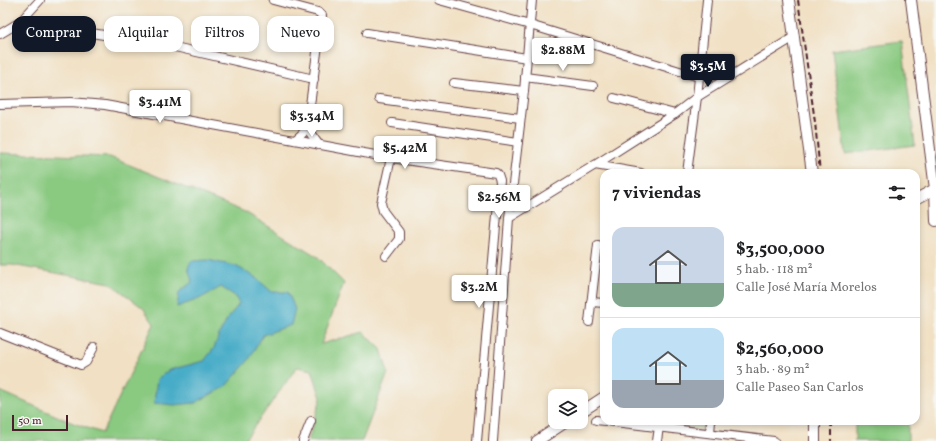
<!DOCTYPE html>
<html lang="es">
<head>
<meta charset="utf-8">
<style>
	:root { --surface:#fff; --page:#f6f6f6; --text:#202124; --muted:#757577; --line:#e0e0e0; --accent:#111827 }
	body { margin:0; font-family:Vollkorn,serif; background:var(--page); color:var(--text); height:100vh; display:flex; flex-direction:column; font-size:15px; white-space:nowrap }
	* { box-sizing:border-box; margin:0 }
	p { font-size:13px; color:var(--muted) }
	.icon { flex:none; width:22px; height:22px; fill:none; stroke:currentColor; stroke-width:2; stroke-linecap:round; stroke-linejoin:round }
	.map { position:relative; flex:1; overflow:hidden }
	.details { position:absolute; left:600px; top:169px; width:320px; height:256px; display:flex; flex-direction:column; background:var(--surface); border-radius:12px; box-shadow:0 2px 6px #0003 }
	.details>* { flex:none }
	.hud { position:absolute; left:12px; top:16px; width:380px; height:36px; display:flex; gap:8px }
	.tools { position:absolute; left:548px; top:389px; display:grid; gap:8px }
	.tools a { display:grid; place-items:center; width:40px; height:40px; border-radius:8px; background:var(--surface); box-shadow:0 2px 6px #0003; font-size:20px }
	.scale { position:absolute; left:12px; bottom:10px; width:56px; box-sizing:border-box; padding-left:4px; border:2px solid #4a1f2b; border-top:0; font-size:11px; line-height:14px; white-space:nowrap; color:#4a1f2b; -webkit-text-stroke:3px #f6f6f2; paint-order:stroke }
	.price { position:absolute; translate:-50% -34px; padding:0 9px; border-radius:4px; background:#fff; color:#222; font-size:13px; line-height:26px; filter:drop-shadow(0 1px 2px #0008) }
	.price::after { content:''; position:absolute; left:50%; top:24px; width:12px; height:9px; margin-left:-6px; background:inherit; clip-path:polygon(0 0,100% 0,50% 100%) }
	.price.on { background:var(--accent); color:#fff }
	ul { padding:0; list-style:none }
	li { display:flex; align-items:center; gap:12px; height:100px; padding:0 12px }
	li+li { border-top:1px solid var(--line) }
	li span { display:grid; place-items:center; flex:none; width:112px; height:80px; border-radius:12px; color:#555 }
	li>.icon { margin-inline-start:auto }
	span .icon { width:48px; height:48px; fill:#fffc; stroke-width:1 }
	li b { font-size:17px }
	h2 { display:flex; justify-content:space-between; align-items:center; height:48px; padding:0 12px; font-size:17px }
	.pill { padding:0 14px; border-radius:12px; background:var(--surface); box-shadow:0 2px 6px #0003; font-size:14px; line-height:36px }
	.pill.on { background:var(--accent); color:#fff }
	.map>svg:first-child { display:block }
</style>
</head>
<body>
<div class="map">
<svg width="936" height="441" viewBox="0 0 936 441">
	<rect width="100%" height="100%" fill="#f6f6f2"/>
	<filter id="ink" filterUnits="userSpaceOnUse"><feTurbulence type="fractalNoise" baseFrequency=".025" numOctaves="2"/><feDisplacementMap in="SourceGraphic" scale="8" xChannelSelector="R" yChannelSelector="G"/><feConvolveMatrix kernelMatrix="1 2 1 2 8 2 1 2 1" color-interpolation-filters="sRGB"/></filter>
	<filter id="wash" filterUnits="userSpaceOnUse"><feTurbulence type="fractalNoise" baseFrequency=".012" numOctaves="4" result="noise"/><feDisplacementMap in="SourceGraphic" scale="16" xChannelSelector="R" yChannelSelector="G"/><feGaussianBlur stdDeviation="0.9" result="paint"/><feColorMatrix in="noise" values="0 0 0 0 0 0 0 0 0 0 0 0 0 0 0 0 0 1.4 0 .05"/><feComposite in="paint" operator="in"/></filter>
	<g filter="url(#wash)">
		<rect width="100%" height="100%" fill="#f1e0c3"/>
		<g fill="#89c980" stroke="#6a7456">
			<polygon points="902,41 915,145 845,154 832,50"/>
			<polygon points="0,153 110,157 245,212 318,257 344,283 321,344 363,332 381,349 388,373 362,441 308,441 321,398 312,370 297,367 244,441 0,441 0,391 73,423 102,433 154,324 143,308 110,283 12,265 0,265"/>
			<polygon points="629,421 704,421 703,428"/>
			<rect x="855" y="421" width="53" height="20"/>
		</g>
		<polygon fill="#47acc7" stroke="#486679" points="208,260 236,266 255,277 272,292 288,292 295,309 291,325 263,335 248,361 225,387 195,403 174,405 154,403 157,379 169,370 204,361 214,348 219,335 228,318 239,304 235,296 221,287 199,299 177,307 179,292 192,282 188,268 191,261"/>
	</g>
	<g filter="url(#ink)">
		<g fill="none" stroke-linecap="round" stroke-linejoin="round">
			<g stroke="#633c42" stroke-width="10">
				<g id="minor">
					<polyline points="273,0 318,12 322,15 308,120 303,133 295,140"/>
					<polyline points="439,0 530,25 699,77"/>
					<polyline points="20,22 162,44 314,79"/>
					<polyline points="367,33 527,58"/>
					<polyline points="0,34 20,22 40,0"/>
					<polyline points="525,77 593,86"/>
					<polyline points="454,83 524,91"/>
					<polyline points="614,98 675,114"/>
					<polyline points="379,99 520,118"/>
					<polyline points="0,104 71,102 105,105 391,158 496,173 498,175 500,181 477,441"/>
					<polyline points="308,121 311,134 319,145"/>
					<polyline points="392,123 518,142"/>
					<polyline points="595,165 641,173"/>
					<polyline points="687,173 697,97 707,0"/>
					<polyline points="509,218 595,165 675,114 697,97 794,37"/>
					<polyline points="386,256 399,239 399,232 383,211 381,203 391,158"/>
					<polyline points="591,302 604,303"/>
					<polyline points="589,322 598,245"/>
					<polyline points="0,333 81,365 86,362 94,347"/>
					<polyline points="596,420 604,421"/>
					<polyline points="606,421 774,441"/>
					<polyline points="710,433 711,421"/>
					<polyline points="303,441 311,421"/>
					<polyline points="493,441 509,218 524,91 532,0"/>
					<polyline points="657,441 659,427"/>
				</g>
			</g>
			<g stroke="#633c42" stroke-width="12">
				<g id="major">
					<polyline points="789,0 812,173"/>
					<polyline points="911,0 935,189 936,221"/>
					<polyline points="916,199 935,189"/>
					<polyline points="581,412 604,397"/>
					<polyline points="537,441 566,422"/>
					<polyline points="815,441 815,421"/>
				</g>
			</g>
			<use href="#minor" stroke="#fff" stroke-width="8"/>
			<use href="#major" stroke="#fff" stroke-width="10"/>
			<g stroke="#4a1f2b" stroke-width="2" stroke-dasharray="6 3" stroke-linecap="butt">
				<polyline points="798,0 815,122 820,173"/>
				<polyline points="831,421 831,441"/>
			</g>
		</g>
	</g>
</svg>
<div class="tools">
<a><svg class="icon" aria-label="layers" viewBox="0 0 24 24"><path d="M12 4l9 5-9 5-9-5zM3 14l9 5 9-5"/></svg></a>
</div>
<div class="scale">50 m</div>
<b class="price" style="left:563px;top:72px">$2.88M</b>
<b class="price on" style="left:708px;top:88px">$3.5M</b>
<b class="price" style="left:160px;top:124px">$3.41M</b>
<b class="price" style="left:312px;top:138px">$3.34M</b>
<b class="price" style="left:405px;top:170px">$5.42M</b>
<b class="price" style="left:499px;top:219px">$2.56M</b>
<b class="price" style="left:479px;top:309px">$3.2M</b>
<div class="hud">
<a class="pill on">Comprar</a>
<a class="pill">Alquilar</a>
<a class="pill">Filtros</a>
<a class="pill">Nuevo</a>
</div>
<section class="details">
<h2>7 viviendas<svg class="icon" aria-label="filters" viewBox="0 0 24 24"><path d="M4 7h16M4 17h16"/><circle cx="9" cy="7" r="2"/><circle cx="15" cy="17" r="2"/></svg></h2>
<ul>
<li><span style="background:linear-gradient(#c9d6e8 70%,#7fa58c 0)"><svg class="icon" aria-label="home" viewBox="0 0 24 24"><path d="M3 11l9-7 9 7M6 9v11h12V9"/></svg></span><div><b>$3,500,000</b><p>5 hab. · 118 m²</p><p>Calle José María Morelos</p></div></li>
<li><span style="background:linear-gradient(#bfe0f5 65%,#9aa5b1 0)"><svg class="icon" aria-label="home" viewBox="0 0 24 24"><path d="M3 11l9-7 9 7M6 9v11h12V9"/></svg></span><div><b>$2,560,000</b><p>3 hab. · 89 m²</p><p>Calle Paseo San Carlos</p></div></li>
</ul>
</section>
</div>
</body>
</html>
